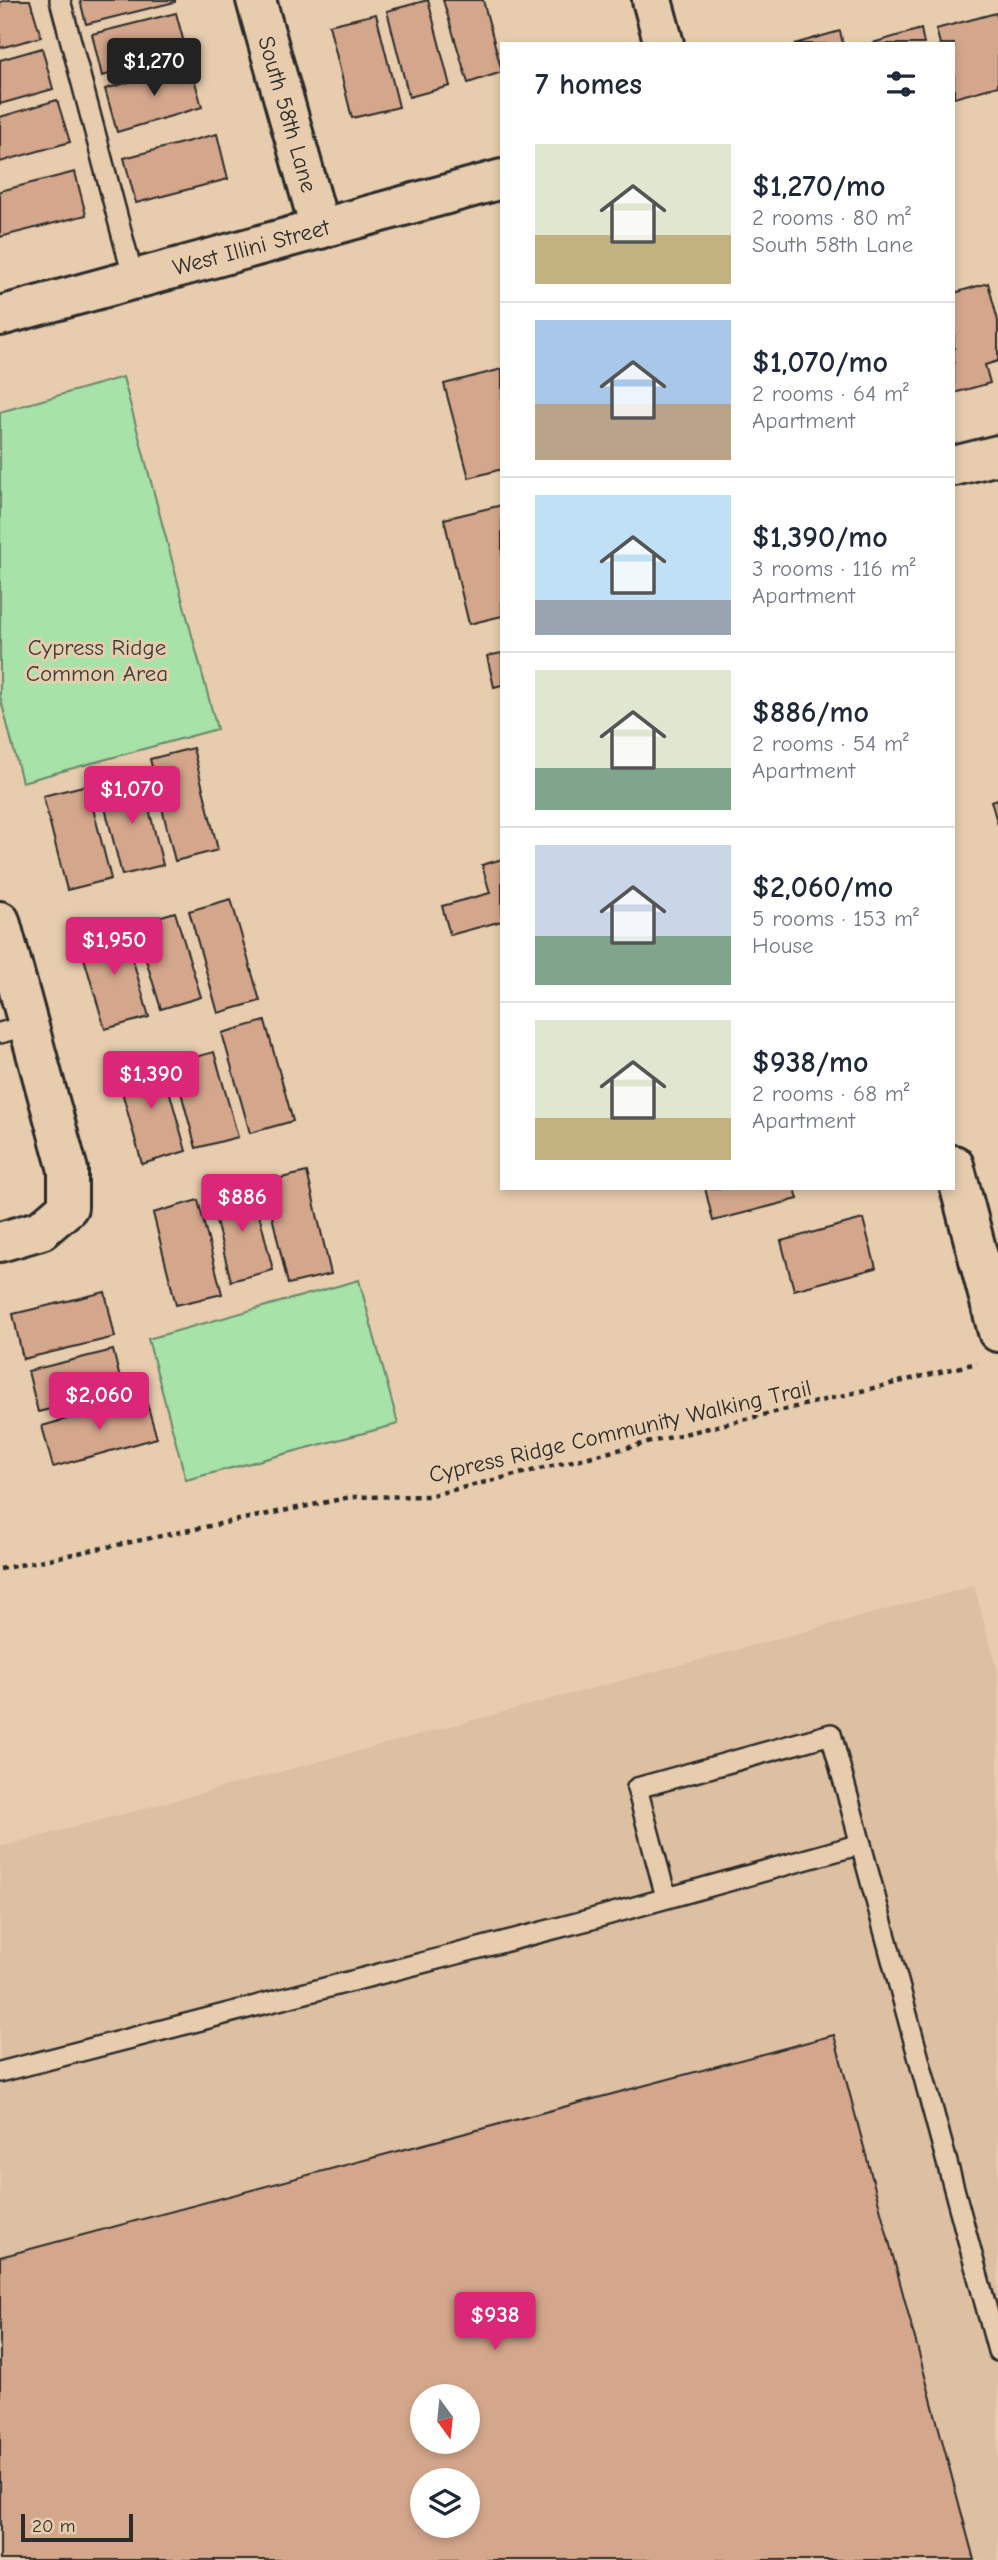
<!DOCTYPE html>
<html lang="en">
<head>
<meta charset="utf-8">
<style>
	:root { --surface:#fff; --page:#f6f6f7; --text:#1f2937; --muted:#747a83; --line:#e0e1e3; --accent:#db2777 }
	body { margin:0; font-family:"Comic Neue",sans-serif; background:var(--page); color:var(--text); height:100vh; display:flex; flex-direction:column; font-size:26px; white-space:nowrap }
	* { box-sizing:border-box; margin:0 }
	p { font-size:23px; color:var(--muted) }
	.icon { flex:none; width:38px; height:38px; fill:none; stroke:currentColor; stroke-width:2; stroke-linecap:round; stroke-linejoin:round }
	.map { position:relative; flex:1; overflow:hidden }
	.drawer { position:absolute; left:500px; top:42px; width:455px; height:1148px; display:flex; flex-direction:column; background:var(--surface); border-radius:0px; box-shadow:0 4px 10px #0003 }
	.drawer>* { flex:none }
	.needle { width:46px; rotate:165deg }
	.tools { position:absolute; left:410px; top:2384px; display:grid; gap:14px }
	.tools a { display:grid; place-items:center; width:70px; height:70px; border-radius:50%; background:var(--surface); box-shadow:0 4px 10px #0003; font-size:35px }
	.scale { position:absolute; left:21px; bottom:18px; width:112px; box-sizing:border-box; padding-left:7px; border:4px solid #2b2b2b; border-top:0; font-size:19px; line-height:24px; white-space:nowrap; color:#2b2b2b; -webkit-text-stroke:5px #e7cdae; paint-order:stroke }
	.price { position:absolute; translate:-50% -60px; padding:0 16px; border-radius:7px; background:var(--accent); color:#fff; font-size:23px; line-height:46px; filter:drop-shadow(0 2px 4px #0008) }
	.price::after { content:''; position:absolute; left:50%; top:42px; width:21px; height:16px; margin-left:-10px; background:inherit; clip-path:polygon(0 0,100% 0,50% 100%) }
	.price.selected { background:#222; color:#fff }
	ul { padding:0; list-style:none }
	li { display:flex; align-items:center; gap:21px; height:175px; padding:0 35px }
	li+li { border-top:2px solid var(--line) }
	li span { display:grid; place-items:center; flex:none; width:196px; height:140px; border-radius:0px; color:#555 }
	li>.icon { margin-inline-start:auto }
	span .icon { width:84px; height:84px; fill:#fffc; stroke-width:1 }
	li b { font-size:30px }
	h2 { display:flex; justify-content:space-between; align-items:center; height:84px; padding:0 35px; font-size:30px }
	.map>svg:first-child { display:block }
</style>
</head>
<body>
<div class="map">
<svg width="998" height="2560" viewBox="0 0 998 2560">
	<rect width="100%" height="100%" fill="#e7cdae"/>
	<filter id="ink" filterUnits="userSpaceOnUse"><feTurbulence type="fractalNoise" baseFrequency=".0143" numOctaves="2"/><feDisplacementMap in="SourceGraphic" scale="14" xChannelSelector="R" yChannelSelector="G"/><feConvolveMatrix kernelMatrix="1 2 1 2 8 2 1 2 1" color-interpolation-filters="sRGB"/></filter>
	<g filter="url(#ink)">
		<path fill="#ddbfa2" fill-rule="evenodd" d="M974,1586L998,1673V2560H0V1847ZM422,2396H467V2441H422ZM422,2480H467V2525H422Z"/>
		<g fill="#a7e2a8" stroke="#69866a" stroke-width="2">
			<polygon points="123,377 217,729 22,782 0,696 0,412"/>
			<polygon points="359,1280 398,1424 186,1480 148,1339"/>
		</g>
		<g fill="#d4a78c" stroke="#2b2b2b" stroke-width="2" fill-rule="evenodd">
			<polygon points="8,0 30,0 41,37 0,48 0,2"/>
			<polygon points="80,0 175,0 175,2 86,24"/>
			<polygon points="428,0 450,86 409,97 387,11"/>
			<polygon points="443,0 483,0 502,72 468,83"/>
			<polygon points="176,13 187,54 102,76 92,34"/>
			<polygon points="996,13 998,21 998,86 954,98 954,44 940,44 936,29"/>
			<polygon points="376,14 399,107 352,118 329,25"/>
			<polygon points="921,29 924,44 869,44"/>
			<polygon points="840,31 843,44 794,44"/>
			<polygon points="42,48 53,89 0,104 0,60"/>
			<polygon points="190,64 202,107 117,132 105,89"/>
			<polygon points="57,100 70,142 0,162 0,117"/>
			<polygon points="217,134 228,179 136,203 124,158"/>
			<polygon points="75,172 86,215 0,237 0,191"/>
			<polygon points="988,283 998,321 998,361 985,365 990,383 954,393 954,293"/>
			<polygon points="502,369 502,469 469,478 444,384"/>
			<polygon points="502,505 502,616 469,624 444,519"/>
			<polygon points="502,653 502,685 494,687 487,656"/>
			<polygon points="193,748 218,850 175,861 150,759"/>
			<polygon points="141,777 163,865 122,875 100,788"/>
			<polygon points="87,785 111,879 67,890 43,796"/>
			<polygon points="998,799 998,825 991,801"/>
			<polygon points="502,859 502,921 450,935 442,906 490,893 482,865"/>
			<polygon points="231,899 260,1001 218,1013 189,911"/>
			<polygon points="175,912 201,997 161,1009 135,924"/>
			<polygon points="123,925 149,1017 105,1029 78,938"/>
			<polygon points="265,1021 293,1121 250,1133 222,1033"/>
			<polygon points="214,1052 238,1137 196,1148 173,1063"/>
			<polygon points="160,1058 186,1151 142,1164 116,1070"/>
			<polygon points="307,1172 331,1274 288,1284 264,1182"/>
			<polygon points="252,1186 273,1270 231,1281 210,1197"/>
			<polygon points="705,1188 795,1188 798,1199 713,1221"/>
			<polygon points="198,1200 222,1294 176,1305 153,1213"/>
			<polygon points="863,1219 876,1268 794,1290 781,1241"/>
			<polygon points="105,1292 115,1337 23,1359 13,1314"/>
			<polygon points="113,1350 123,1391 38,1412 28,1371"/>
			<polygon points="145,1397 157,1438 53,1467 42,1426"/>
			<path d="M834,2035L974,2560H0V2257ZM422,2396H467V2441H422ZM422,2480H467V2525H422Z"/>
		</g>
		<g fill="none" stroke-linecap="round" stroke-linejoin="round">
			<g stroke="#2b2b2b" stroke-width="24">
				<g id="service">
					<polyline points="60,0 134,280"/>
					<polyline points="0,1033 29,1025"/>
					<polyline points="666,1897 637,1788 831,1734 998,2351"/>
					<polyline points="0,2072 592,1919 861,1844"/>
				</g>
			</g>
			<g stroke="#2b2b2b" stroke-width="44">
				<g id="minor">
					<polyline points="256,0 320,229"/>
					<polyline points="0,316 502,179"/>
					<polyline points="954,466 998,455"/>
					<polyline points="0,921 68,1170 68,1207 41,1230 0,1242"/>
				</g>
			</g>
			<g stroke="#2b2b2b" stroke-width="44">
				<g id="secondary">
					<polyline points="652,0 664,44"/>
					<polyline points="954,1165 998,1332"/>
				</g>
			</g>
			<polyline stroke="#2b2b2b" stroke-width="4.5" stroke-dasharray="5 5" stroke-linecap="butt" points="0,1569 351,1497 428,1496 977,1363"/>
			<use href="#service" stroke="#e7cdae" stroke-width="19"/>
			<use href="#minor" stroke="#e7cdae" stroke-width="38"/>
			<use href="#secondary" stroke="#e7cdae" stroke-width="38"/>
		</g>
	</g>
	<g text-anchor="middle" stroke-width="6" stroke-linejoin="round" paint-order="stroke">
		<g font-size="23" fill="#2b2b2b" stroke="#e7cdae">
			<text transform="translate(288 114) rotate(74)" y="8">South 58th Lane</text>
			<text transform="translate(251 247) rotate(-15)" y="8">West Illini Street</text>
			<text transform="translate(620 1431) rotate(-13)" y="8">Cypress Ridge Community Walking Trail</text>
		</g>
		<g font-size="23" fill="#373d38" stroke="#e7cdae">
			<text x="97" y="655">Cypress Ridge<tspan x="97" dy="26">Common Area</tspan></text>
		</g>
	</g>
</svg>
<div class="tools">
<a><svg class="needle" viewBox="-14 -14 28 28"><path d="M0-13l5 13h-10z" fill="#e53935"/><path d="M0 13l5-13h-10z" fill="#747a83"/></svg></a>
<a><svg class="icon" aria-label="layers" viewBox="0 0 24 24"><path d="M12 4l9 5-9 5-9-5zM3 14l9 5 9-5"/></svg></a>
</div>
<div class="scale">20 m</div>
<b class="price selected" style="left:154px;top:98px">$1,270</b>
<b class="price" style="left:132px;top:826px">$1,070</b>
<b class="price" style="left:114px;top:977px">$1,950</b>
<b class="price" style="left:151px;top:1111px">$1,390</b>
<b class="price" style="left:242px;top:1234px">$886</b>
<b class="price" style="left:99px;top:1432px">$2,060</b>
<b class="price" style="left:495px;top:2352px">$938</b>
<section class="drawer">
<h2>7 homes<svg class="icon" aria-label="filters" viewBox="0 0 24 24"><path d="M4 7h16M4 17h16"/><circle cx="9" cy="7" r="2"/><circle cx="15" cy="17" r="2"/></svg></h2>
<ul>
<li><span style="background:linear-gradient(#dfe7d0 65%,#c2b280 0)"><svg class="icon" aria-label="home" viewBox="0 0 24 24"><path d="M3 11l9-7 9 7M6 9v11h12V9"/></svg></span><div><b>$1,270/mo</b><p>2 rooms · 80 m²</p><p>South 58th Lane</p></div></li>
<li><span style="background:linear-gradient(#a9c7e8 60%,#b9a48a 0)"><svg class="icon" aria-label="home" viewBox="0 0 24 24"><path d="M3 11l9-7 9 7M6 9v11h12V9"/></svg></span><div><b>$1,070/mo</b><p>2 rooms · 64 m²</p><p>Apartment</p></div></li>
<li><span style="background:linear-gradient(#bfe0f5 75%,#9aa5b1 0)"><svg class="icon" aria-label="home" viewBox="0 0 24 24"><path d="M3 11l9-7 9 7M6 9v11h12V9"/></svg></span><div><b>$1,390/mo</b><p>3 rooms · 116 m²</p><p>Apartment</p></div></li>
<li><span style="background:linear-gradient(#dfe7d0 70%,#7fa58c 0)"><svg class="icon" aria-label="home" viewBox="0 0 24 24"><path d="M3 11l9-7 9 7M6 9v11h12V9"/></svg></span><div><b>$886/mo</b><p>2 rooms · 54 m²</p><p>Apartment</p></div></li>
<li><span style="background:linear-gradient(#c9d6e8 65%,#7fa58c 0)"><svg class="icon" aria-label="home" viewBox="0 0 24 24"><path d="M3 11l9-7 9 7M6 9v11h12V9"/></svg></span><div><b>$2,060/mo</b><p>5 rooms · 153 m²</p><p>House</p></div></li>
<li><span style="background:linear-gradient(#dfe7d0 70%,#c2b280 0)"><svg class="icon" aria-label="home" viewBox="0 0 24 24"><path d="M3 11l9-7 9 7M6 9v11h12V9"/></svg></span><div><b>$938/mo</b><p>2 rooms · 68 m²</p><p>Apartment</p></div></li>
</ul>
</section>
</div>
</body>
</html>
